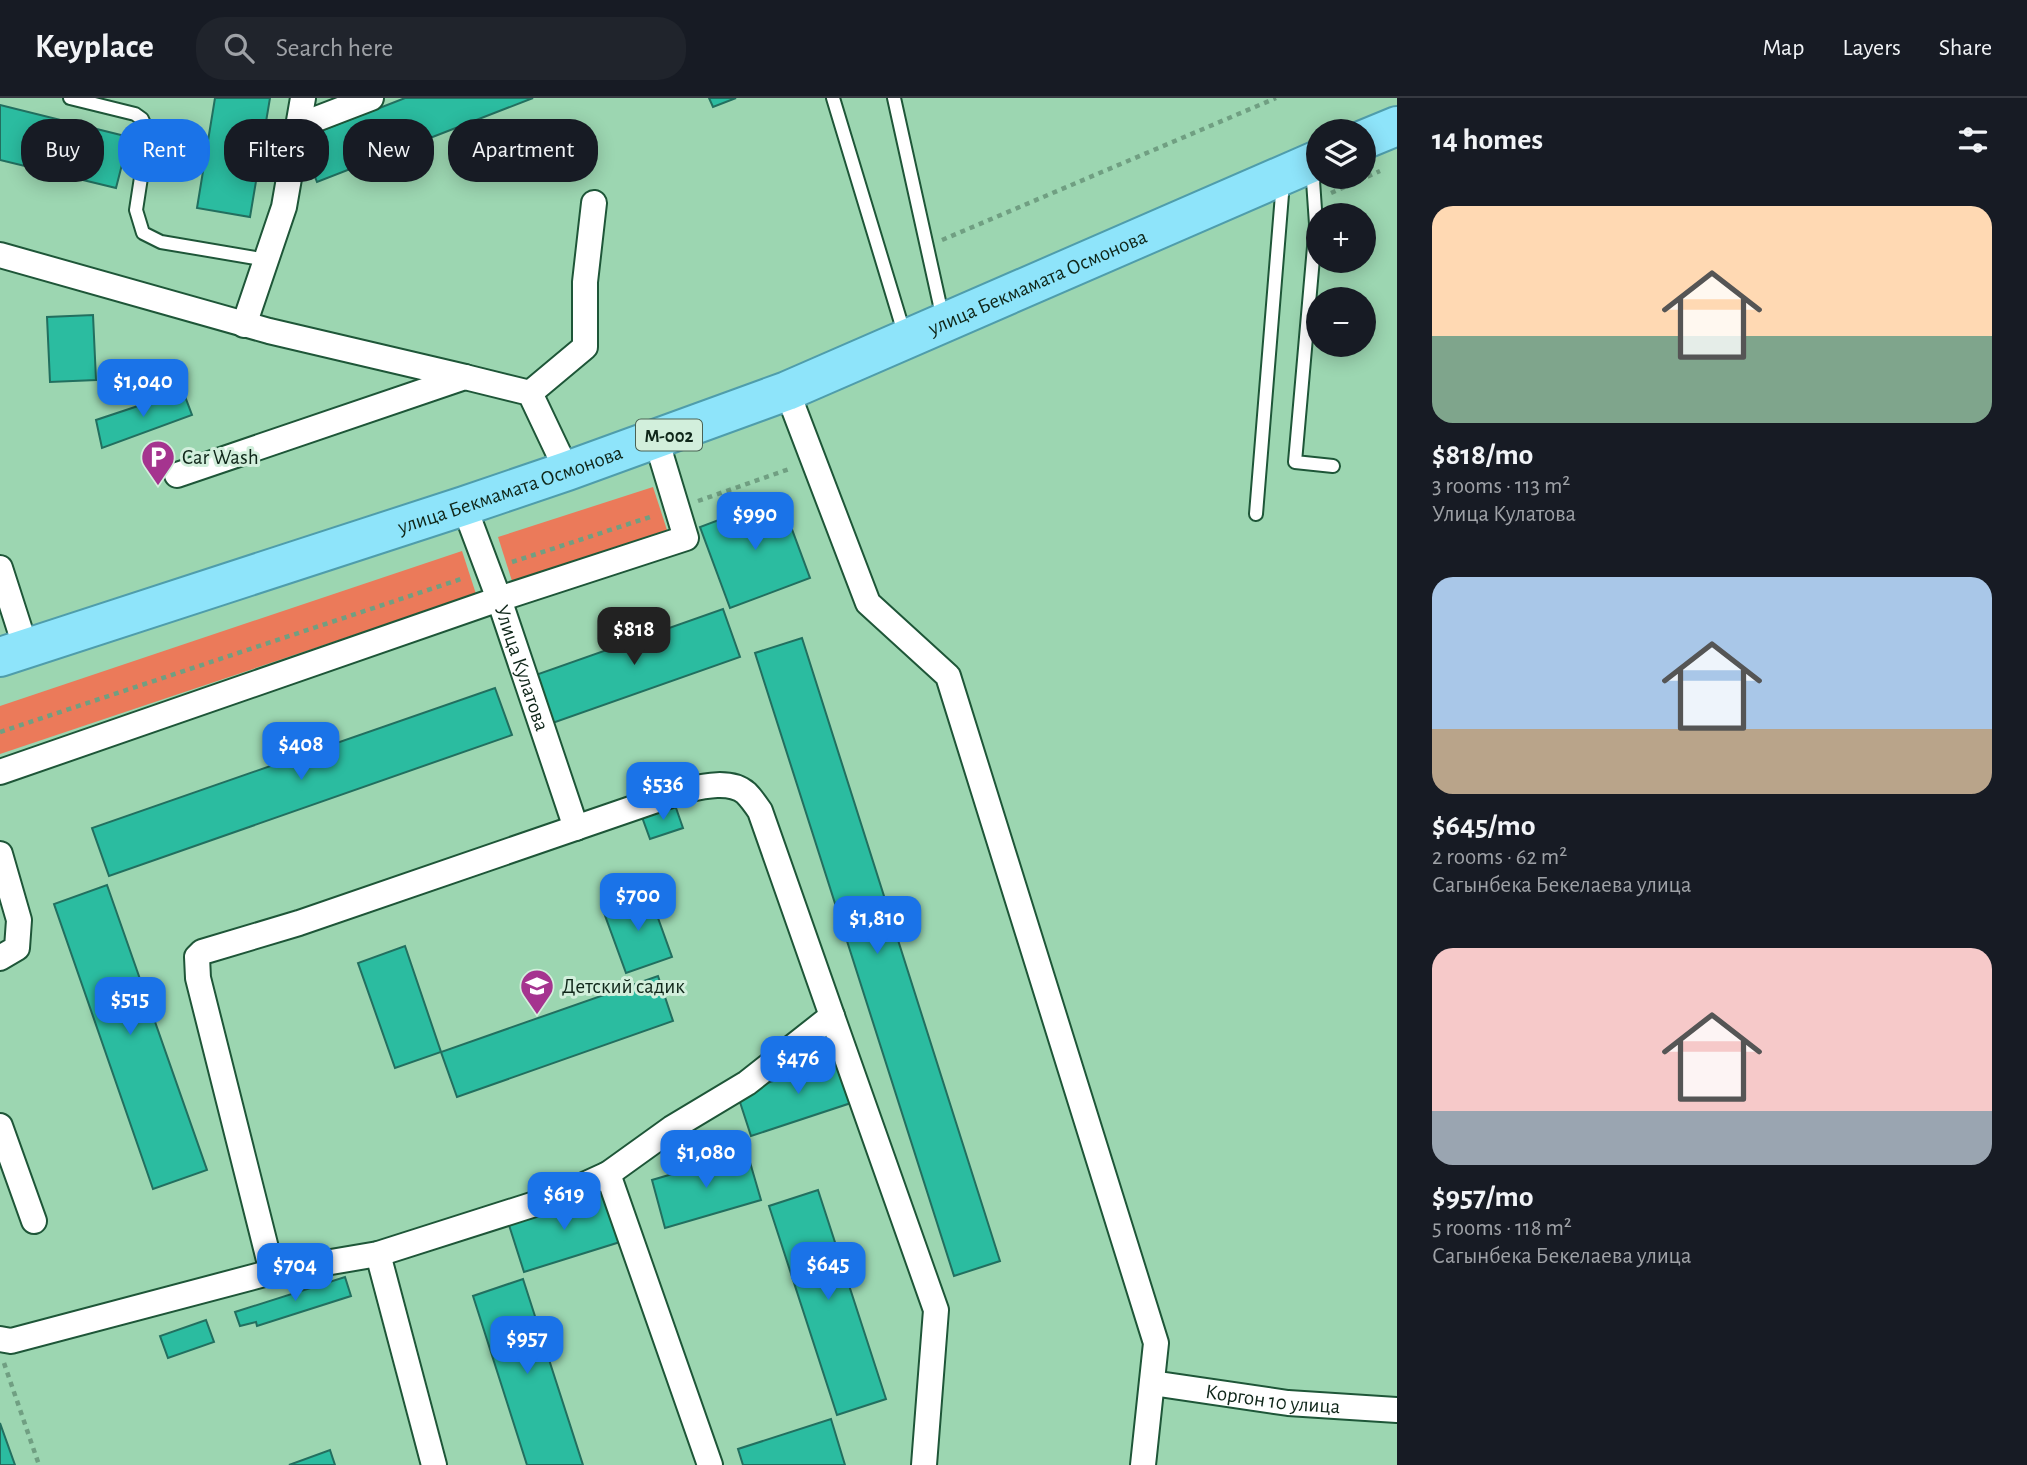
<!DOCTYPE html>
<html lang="en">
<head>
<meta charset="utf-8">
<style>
	:root { --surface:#171b24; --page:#20242c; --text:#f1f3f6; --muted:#9ea1a6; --line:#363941; --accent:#1a73e8 }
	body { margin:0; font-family:"Alegreya Sans",sans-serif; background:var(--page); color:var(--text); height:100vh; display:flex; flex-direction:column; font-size:26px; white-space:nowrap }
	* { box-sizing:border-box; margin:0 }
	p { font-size:23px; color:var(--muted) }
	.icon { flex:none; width:38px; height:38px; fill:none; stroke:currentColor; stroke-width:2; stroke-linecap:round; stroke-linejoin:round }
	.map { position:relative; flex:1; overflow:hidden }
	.panel { display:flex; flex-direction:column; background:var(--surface); width:630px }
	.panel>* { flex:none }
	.banner { position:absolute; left:21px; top:21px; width:665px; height:63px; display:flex; gap:14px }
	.controls { position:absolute; left:1306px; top:21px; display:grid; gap:14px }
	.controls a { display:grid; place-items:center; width:70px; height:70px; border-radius:50%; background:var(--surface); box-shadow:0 4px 18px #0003; font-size:35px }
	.price { position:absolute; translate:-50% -60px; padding:0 16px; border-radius:14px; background:var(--accent); color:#fff; font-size:23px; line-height:46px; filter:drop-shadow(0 2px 4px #0008) }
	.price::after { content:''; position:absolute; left:50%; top:42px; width:21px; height:16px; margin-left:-10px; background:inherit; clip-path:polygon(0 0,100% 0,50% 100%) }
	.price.selected { background:#222; color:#fff }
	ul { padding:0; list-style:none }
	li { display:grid; align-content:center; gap:14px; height:371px; padding:0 35px }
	li span { display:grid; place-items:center; height:217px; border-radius:21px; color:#555 }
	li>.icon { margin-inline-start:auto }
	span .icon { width:126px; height:126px; fill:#fffc; stroke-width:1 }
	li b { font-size:30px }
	h2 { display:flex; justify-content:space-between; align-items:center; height:84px; padding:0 35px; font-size:30px }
	.tag { padding:0 24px; border-radius:28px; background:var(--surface); box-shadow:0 4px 18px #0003; font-size:24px; line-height:63px }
	.tag.selected { background:var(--accent); color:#fff }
	header { display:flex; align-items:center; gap:42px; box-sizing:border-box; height:98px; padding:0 35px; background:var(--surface); border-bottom:2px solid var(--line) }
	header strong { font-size:33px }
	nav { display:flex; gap:38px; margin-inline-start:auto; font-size:24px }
	.search { width:490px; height:63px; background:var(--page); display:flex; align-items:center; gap:18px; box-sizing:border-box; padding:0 24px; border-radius:28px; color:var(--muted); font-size:26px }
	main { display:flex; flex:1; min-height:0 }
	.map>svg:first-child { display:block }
</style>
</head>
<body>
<header>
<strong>Keyplace</strong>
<div class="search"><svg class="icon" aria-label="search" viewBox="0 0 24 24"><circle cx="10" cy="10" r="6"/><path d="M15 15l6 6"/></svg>Search here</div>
<nav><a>Map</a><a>Layers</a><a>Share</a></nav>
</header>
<main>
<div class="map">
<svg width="1397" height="1367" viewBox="0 0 1397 1367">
	<rect width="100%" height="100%" fill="#9cd6b1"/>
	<g fill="#eb7a5a">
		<polygon points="653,389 667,432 512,483 498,439"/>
		<polygon points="462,453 476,496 0,656 0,608"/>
	</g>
	<g fill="#2bbca0" stroke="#226f5f" stroke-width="2">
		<polygon points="215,0 270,0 250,119 197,110"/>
		<polygon points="405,0 533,0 317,84 300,41"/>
		<polygon points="709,0 736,0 713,9"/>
		<polygon points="0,7 129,39 116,90 0,62"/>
		<polygon points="93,217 96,282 50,284 47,219"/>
		<polygon points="183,293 192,317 102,350 96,322"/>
		<polygon points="780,399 810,480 730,510 700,429"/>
		<polygon points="723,511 740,559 544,628 527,580"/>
		<polygon points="802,540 1000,1163 954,1178 755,555"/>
		<polygon points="495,590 512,637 109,778 92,730"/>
		<polygon points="675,707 683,730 650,741 642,719"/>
		<polygon points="107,787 207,1072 153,1091 54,806"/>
		<polygon points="649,795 672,859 626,875 603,812"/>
		<polygon points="405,848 441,954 395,970 358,865"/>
		<polygon points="658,878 673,923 457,999 441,954"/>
		<polygon points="846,959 860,1002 751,1038 737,995"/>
		<polygon points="747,1054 761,1102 665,1130 652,1082"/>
		<polygon points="818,1092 886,1301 837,1317 769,1108"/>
		<polygon points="604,1093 620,1144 524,1174 508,1124"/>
		<polygon points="345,1179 351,1198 257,1228 256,1224 240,1228 235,1214"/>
		<polygon points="523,1181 583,1367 527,1367 473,1198"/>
		<polygon points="206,1222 214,1244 168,1260 160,1238"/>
		<polygon points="831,1321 845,1367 743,1367 738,1351"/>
		<polygon points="0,1325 15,1367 0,1367"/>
		<polygon points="330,1352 335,1367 289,1367"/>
	</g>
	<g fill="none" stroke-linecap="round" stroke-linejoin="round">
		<g stroke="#1e5638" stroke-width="16">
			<g id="service">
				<polyline points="70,0 135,16 142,21 148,34 136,112 143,135 161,144 267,162"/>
				<polyline points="833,0 905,238"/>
				<polyline points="894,0 943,221"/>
				<polyline points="1312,68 1316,126 1295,364 1333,368"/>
				<polyline points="1256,416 1283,84"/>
			</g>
		</g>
		<g stroke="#1e5638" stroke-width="28">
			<g id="minor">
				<polyline points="298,28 371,0"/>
				<polyline points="0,157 269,233 465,279"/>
				<polyline points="244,227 284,109 303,0"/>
				<polyline points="787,293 868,505 948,578 1156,1245 1143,1367"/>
				<polyline points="530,295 585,249 585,184 594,105"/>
				<polyline points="177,377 465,279 530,295 567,373"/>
				<path id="s1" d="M464,408L499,501L576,730"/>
				<polyline points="0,470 26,551"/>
				<polyline points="0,674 499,501 686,440 656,341"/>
				<polyline points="0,756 19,822 17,850 0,860"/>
				<polyline points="832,918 936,1212 924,1367"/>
				<polyline points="0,1028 34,1123"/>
				<polyline points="608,1076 710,1367"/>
				<polyline points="378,1156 434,1367"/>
				<path d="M0,1241L11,1243L272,1174L378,1156L560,1098L608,1076L672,1030L747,985L832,918L760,713C756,707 751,700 746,695C731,682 704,688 686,692L299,825L202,854L197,859L198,880L272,1174"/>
				<path id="s2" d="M1152,1285L1288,1305L1397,1312"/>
			</g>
		</g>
		<g stroke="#4f9dab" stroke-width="42">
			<g id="trunk">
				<polyline points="1363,42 1397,28"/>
				<path id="s3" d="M0,559L464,408L567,373L787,293L1318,62"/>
			</g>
		</g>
		<g stroke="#709f82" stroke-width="4.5" stroke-dasharray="5 5" stroke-linecap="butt">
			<polyline points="1331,95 1380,73"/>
			<polyline points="942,142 1276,0"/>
			<polyline points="698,403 792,370"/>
			<polyline points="512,464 653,418"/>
			<polyline points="0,634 464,480"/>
			<polyline points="4,1265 39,1367"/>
		</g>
		<use href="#service" stroke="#fff" stroke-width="12"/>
		<use href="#minor" stroke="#fff" stroke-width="24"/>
		<use href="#trunk" stroke="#8ee4fa" stroke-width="38"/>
	</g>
	<defs>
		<g id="parking-pin" transform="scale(1.75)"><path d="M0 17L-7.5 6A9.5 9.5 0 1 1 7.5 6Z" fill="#a5348f" stroke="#d2efdc"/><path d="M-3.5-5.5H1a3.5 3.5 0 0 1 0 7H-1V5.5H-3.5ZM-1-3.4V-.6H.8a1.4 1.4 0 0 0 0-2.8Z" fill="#fff"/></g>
		<g id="school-pin" transform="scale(1.75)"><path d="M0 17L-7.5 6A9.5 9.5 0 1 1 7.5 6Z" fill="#a5348f" stroke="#d2efdc"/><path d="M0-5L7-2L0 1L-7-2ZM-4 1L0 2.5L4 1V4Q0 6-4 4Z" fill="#fff"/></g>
	</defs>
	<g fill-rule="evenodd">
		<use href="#parking-pin" x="158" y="359"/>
		<use href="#school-pin" x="537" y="888"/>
	</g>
	<g text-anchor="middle" stroke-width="6" stroke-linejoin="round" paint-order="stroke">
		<rect fill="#d2efdc" stroke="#4a6254" stroke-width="2" x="636" y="321.5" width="66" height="31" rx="5"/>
		<g font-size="19" font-weight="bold" fill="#0f2619">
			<text x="669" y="344">M-002</text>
		</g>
		<g font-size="21" fill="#0f2619" stroke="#d2efdc">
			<text dy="7" stroke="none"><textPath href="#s3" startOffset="1104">улица Бекмамата Осмонова</textPath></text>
			<text dy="7" stroke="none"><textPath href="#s3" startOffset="537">улица Бекмамата Осмонова</textPath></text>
			<text dy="7" stroke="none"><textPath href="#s1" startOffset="172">Улица Кулатова</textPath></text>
			<text dy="7" stroke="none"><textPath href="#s2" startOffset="122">Коргон 10 улица</textPath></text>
		</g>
		<g font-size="21" fill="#0f2619" stroke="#d2efdc" text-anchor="start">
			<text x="182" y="366">Car Wash</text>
			<text x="562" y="895">Детский садик</text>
		</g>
	</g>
</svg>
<div class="controls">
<a><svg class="icon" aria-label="layers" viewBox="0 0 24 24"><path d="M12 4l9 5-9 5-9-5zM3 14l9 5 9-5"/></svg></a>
<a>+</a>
<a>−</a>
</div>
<b class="price" style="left:143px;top:321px">$1,040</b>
<b class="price" style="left:755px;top:454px">$990</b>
<b class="price selected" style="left:634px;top:569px">$818</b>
<b class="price" style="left:301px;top:684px">$408</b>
<b class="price" style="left:663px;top:724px">$536</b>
<b class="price" style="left:638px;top:835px">$700</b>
<b class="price" style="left:877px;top:858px">$1,810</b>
<b class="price" style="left:130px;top:939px">$515</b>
<b class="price" style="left:798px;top:998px">$476</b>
<b class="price" style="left:706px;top:1092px">$1,080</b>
<b class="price" style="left:564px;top:1134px">$619</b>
<b class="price" style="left:828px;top:1204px">$645</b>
<b class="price" style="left:295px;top:1205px">$704</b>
<b class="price" style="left:527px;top:1278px">$957</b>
<div class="banner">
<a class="tag">Buy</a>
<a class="tag selected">Rent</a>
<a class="tag">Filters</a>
<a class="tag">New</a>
<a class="tag">Apartment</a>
</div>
</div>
<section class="panel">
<h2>14 homes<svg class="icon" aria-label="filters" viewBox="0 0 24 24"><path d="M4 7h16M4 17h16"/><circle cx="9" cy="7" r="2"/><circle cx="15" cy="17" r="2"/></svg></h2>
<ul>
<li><span style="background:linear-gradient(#ffd9b3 60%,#7fa58c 0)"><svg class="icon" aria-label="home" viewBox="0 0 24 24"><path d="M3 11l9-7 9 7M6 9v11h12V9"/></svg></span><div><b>$818/mo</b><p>3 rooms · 113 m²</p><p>Улица Кулатова</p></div></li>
<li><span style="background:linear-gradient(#a9c7e8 70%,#b9a48a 0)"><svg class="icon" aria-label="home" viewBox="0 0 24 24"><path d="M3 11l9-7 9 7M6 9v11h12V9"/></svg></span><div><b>$645/mo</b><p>2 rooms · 62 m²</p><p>Сагынбека Бекелаева улица</p></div></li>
<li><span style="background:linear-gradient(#f6c9c9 75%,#9aa5b1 0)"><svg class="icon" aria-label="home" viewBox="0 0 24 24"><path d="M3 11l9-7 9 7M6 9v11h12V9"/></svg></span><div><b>$957/mo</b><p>5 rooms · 118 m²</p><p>Сагынбека Бекелаева улица</p></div></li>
</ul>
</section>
</main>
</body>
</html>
